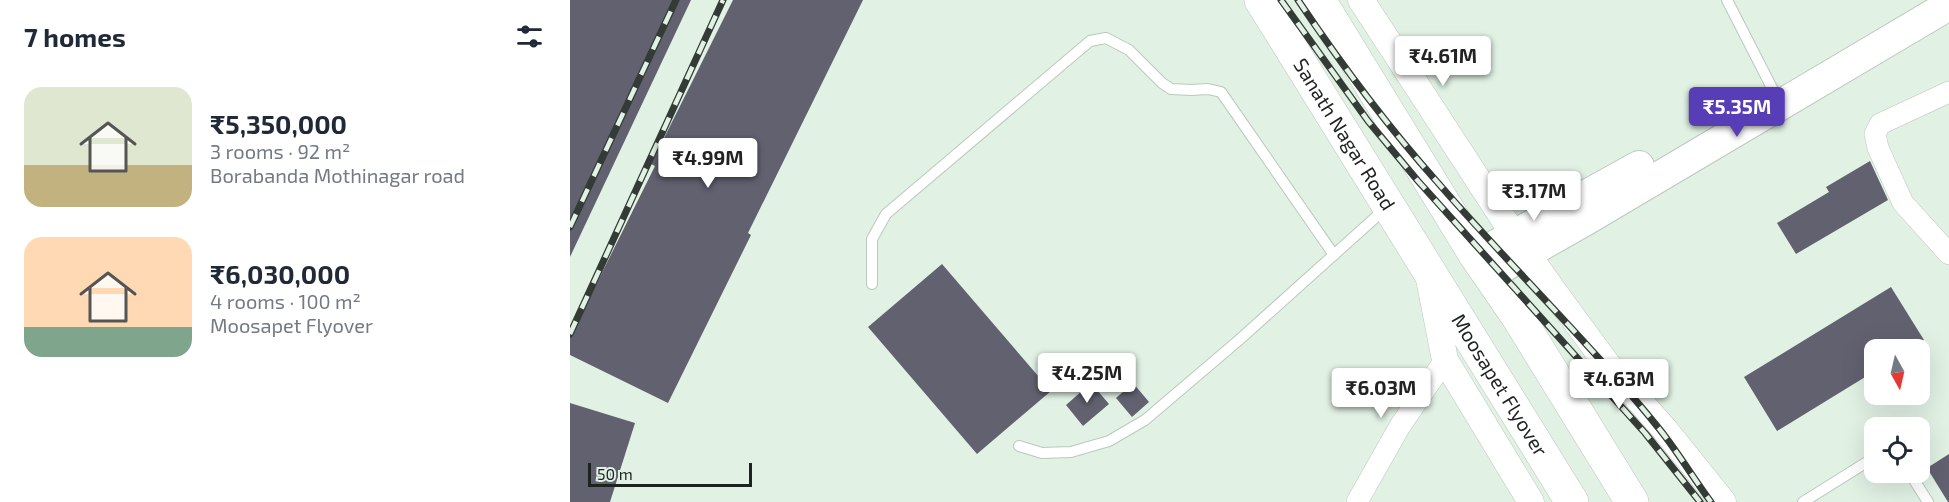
<!DOCTYPE html>
<html lang="en">
<head>
<meta charset="utf-8">
<style>
	:root { --surface:#fff; --page:#f2f2f3; --text:#1f2937; --muted:#747a83; --accent:#583eb6 }
	body { margin:0; font-family:"Exo 2",sans-serif; background:var(--page); color:var(--text); height:100vh; display:flex; flex-direction:column; font-size:22px; white-space:nowrap }
	* { box-sizing:border-box; margin:0 }
	p { font-size:20px; color:var(--muted) }
	.icon { flex:none; width:33px; height:33px; fill:none; stroke:currentColor; stroke-width:2; stroke-linecap:round; stroke-linejoin:round }
	.map { position:relative; flex:1; overflow:hidden }
	.details { display:flex; flex-direction:column; background:var(--surface); width:570px }
	.details>* { flex:none }
	.needle { width:39px; rotate:172deg }
	.controls { position:absolute; left:1294px; top:339px; display:grid; gap:12px }
	.controls a { display:grid; place-items:center; width:66px; height:66px; border-radius:12px; background:var(--surface); box-shadow:0 6px 24px #0002; font-size:30px }
	.scale { position:absolute; left:18px; bottom:15px; width:164px; box-sizing:border-box; padding-left:6px; border:3px solid #1d231f; border-top:0; font-size:16px; line-height:21px; white-space:nowrap; color:#1d231f; -webkit-text-stroke:4px #e1f1e4; paint-order:stroke }
	.price { position:absolute; translate:-50% -51px; padding:0 14px; border-radius:6px; background:#fff; color:#222; font-size:20px; line-height:39px; filter:drop-shadow(0 2px 3px #0008) }
	.price::after { content:''; position:absolute; left:50%; top:36px; width:18px; height:14px; margin-left:-9px; background:inherit; clip-path:polygon(0 0,100% 0,50% 100%) }
	.price.active { background:var(--accent); color:#fff }
	ul { padding:0; list-style:none }
	li { display:flex; align-items:center; gap:18px; height:150px; padding:0 24px }
	li span { display:grid; place-items:center; flex:none; width:168px; height:120px; border-radius:18px; color:#555 }
	li>.icon { margin-inline-start:auto }
	span .icon { width:72px; height:72px; fill:#fffc; stroke-width:1 }
	li b { font-size:26px }
	h2 { display:flex; justify-content:space-between; align-items:center; height:72px; padding:0 24px; font-size:26px }
	main { display:flex; flex:1; min-height:0 }
	.map>svg:first-child { display:block }
</style>
</head>
<body>
<main>
<section class="details">
<h2>7 homes<svg class="icon" aria-label="filters" viewBox="0 0 24 24"><path d="M4 7h16M4 17h16"/><circle cx="9" cy="7" r="2"/><circle cx="15" cy="17" r="2"/></svg></h2>
<ul>
<li><span style="background:linear-gradient(#dfe7d0 65%,#c2b280 0)"><svg class="icon" aria-label="home" viewBox="0 0 24 24"><path d="M3 11l9-7 9 7M6 9v11h12V9"/></svg></span><div><b>₹5,350,000</b><p>3 rooms · 92 m²</p><p>Borabanda Mothinagar road</p></div></li>
<li><span style="background:linear-gradient(#ffd9b3 75%,#7fa58c 0)"><svg class="icon" aria-label="home" viewBox="0 0 24 24"><path d="M3 11l9-7 9 7M6 9v11h12V9"/></svg></span><div><b>₹6,030,000</b><p>4 rooms · 100 m²</p><p>Moosapet Flyover</p></div></li>
</ul>
</section>
<div class="map">
<svg width="1379" height="502" viewBox="0 0 1379 502">
	<rect width="100%" height="100%" fill="#e1f1e4"/>
	<g fill="#626170">
		<polygon points="0,0 121,0 0,257"/>
		<polygon points="163,0 293,0 178,233 181,235 98,403 0,355 0,337 85,166 81,164"/>
		<polygon points="1300,161 1318,200 1226,254 1207,223 1259,192 1256,187"/>
		<polygon points="372,264 481,391 407,454 298,327"/>
		<polygon points="1321,287 1354,340 1340,350 1305,350 1305,371 1207,431 1174,377"/>
		<polygon points="521,383 539,404 513,426 496,405"/>
		<polygon points="563,383 579,402 562,417 546,398"/>
		<polygon points="0,403 65,423 40,502 0,502"/>
		<polygon points="1379,454 1379,502 1378,502 1357,468"/>
	</g>
	<g fill="none" stroke-linecap="round" stroke-linejoin="round">
		<g stroke="#bac9bd" stroke-width="12">
			<g id="service">
				<polyline points="1157,0 1203,90"/>
				<polyline points="302,284 302,239 316,214 520,41 536,38 559,50 592,83 601,89 621,90 638,89 651,92 764,255"/>
				<polyline points="449,446 472,453 501,452 539,441 575,420 669,340 816,208"/>
				<polyline points="1339,472 1358,502"/>
				<polyline points="1233,502 1305,457"/>
			</g>
		</g>
		<g stroke="#bac9bd" stroke-width="22">
			<g id="minor">
				<polyline points="1379,92 1310,124 1305,134 1308,148 1333,203 1379,254"/>
				<polyline points="787,502 830,426 875,360"/>
			</g>
		</g>
		<g stroke="#bac9bd" stroke-width="27">
			<g id="tertiary">
				<polyline points="791,0 944,235 982,289 1037,364 1096,431 1153,502"/>
				<polyline points="859,279 875,360 961,502"/>
			</g>
		</g>
		<g stroke="#bac9bd" stroke-width="32">
			<g id="secondary">
				<polyline points="906,256 1069,166"/>
				<polyline points="919,275 1016,220 1379,5"/>
			</g>
		</g>
		<g stroke="#bac9bd" stroke-width="34">
			<g id="trunk">
				<path id="s1" d="M691,0L1002,502"/>
				<polyline points="749,0 906,256 948,317 1062,502"/>
			</g>
		</g>
		<use href="#service" stroke="#fff" stroke-width="10"/>
		<use href="#minor" stroke="#fff" stroke-width="21"/>
		<use href="#tertiary" stroke="#fff" stroke-width="26"/>
		<use href="#secondary" stroke="#fff" stroke-width="30"/>
		<use href="#trunk" stroke="#fff" stroke-width="33"/>
		<g stroke="#343b36" stroke-width="7">
			<g id="rail">
				<polyline points="711,0 798,121 848,181 1075,433 1130,502"/>
				<path d="M728,0C771,64 818,127 869,184C942,268 1022,345 1091,431C1109,454 1124,479 1141,502"/>
				<polyline points="0,227 106,0"/>
				<polyline points="0,334 153,0"/>
			</g>
		</g>
		<use href="#rail" stroke="#e1f1e4" stroke-width="4.5" stroke-dasharray="14" stroke-linecap="butt"/>
	</g>
	<g text-anchor="middle" stroke-width="6" stroke-linejoin="round" paint-order="stroke">
		<g font-size="20" fill="#1d231f" stroke="#e1f1e4">
			<text dy="7" stroke="none"><textPath href="#s1" startOffset="158">Sanath Nagar Road</textPath></text>
			<text dy="7" stroke="none"><textPath href="#s1" startOffset="453">Moosapet Flyover</textPath></text>
		</g>
	</g>
</svg>
<div class="controls">
<a><svg class="needle" viewBox="-14 -14 28 28"><path d="M0-13l5 13h-10z" fill="#e53935"/><path d="M0 13l5-13h-10z" fill="#747a83"/></svg></a>
<a><svg class="icon" aria-label="locate" viewBox="0 0 24 24"><circle cx="12" cy="12" r="6"/><path d="M12 2v4M12 18v4M2 12h4M18 12h4"/></svg></a>
</div>
<div class="scale">50 m</div>
<b class="price" style="left:873px;top:87px">₹4.61M</b>
<b class="price active" style="left:1167px;top:138px">₹5.35M</b>
<b class="price" style="left:138px;top:189px">₹4.99M</b>
<b class="price" style="left:964px;top:222px">₹3.17M</b>
<b class="price" style="left:517px;top:404px">₹4.25M</b>
<b class="price" style="left:1049px;top:410px">₹4.63M</b>
<b class="price" style="left:811px;top:419px">₹6.03M</b>
</div>
</main>
</body>
</html>
